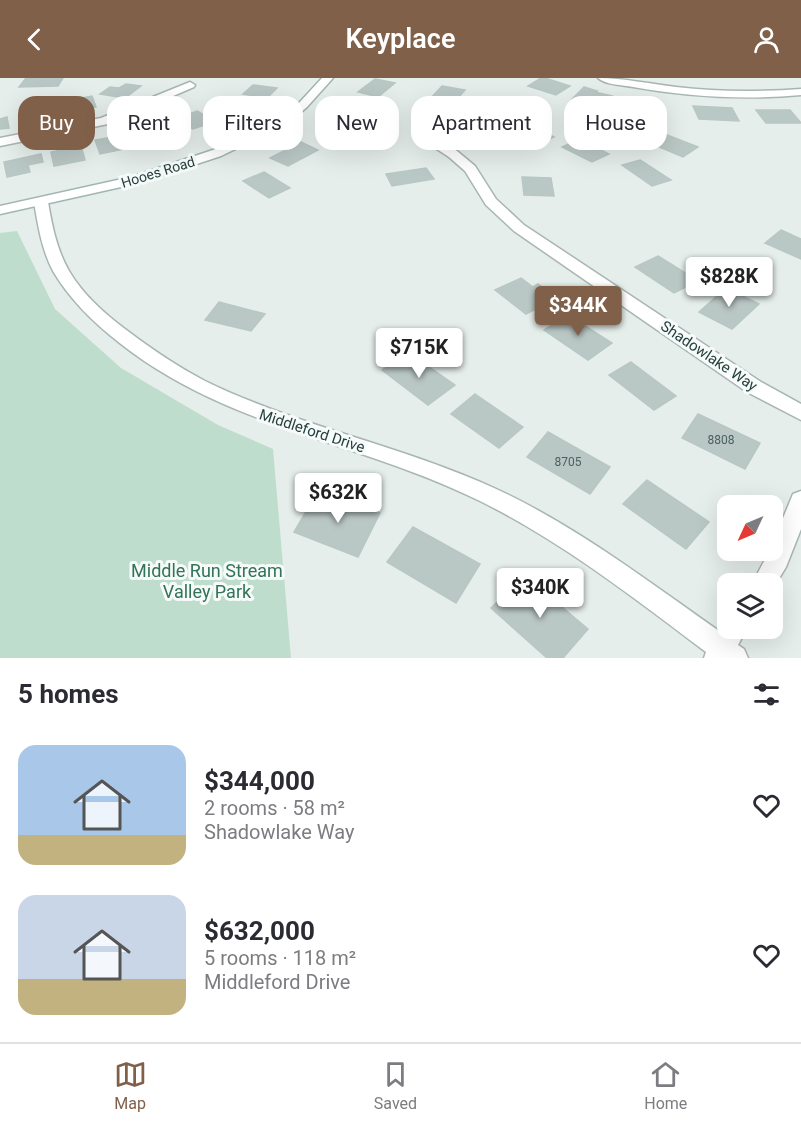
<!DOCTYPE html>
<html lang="en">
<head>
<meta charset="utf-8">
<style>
	:root { --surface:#fff; --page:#f2f2f3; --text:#2b2b33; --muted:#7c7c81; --line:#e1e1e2; --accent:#81604a }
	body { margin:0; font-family:Roboto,sans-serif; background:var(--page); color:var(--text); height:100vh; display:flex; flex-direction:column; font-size:22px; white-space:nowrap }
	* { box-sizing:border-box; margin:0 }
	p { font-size:20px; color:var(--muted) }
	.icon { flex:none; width:33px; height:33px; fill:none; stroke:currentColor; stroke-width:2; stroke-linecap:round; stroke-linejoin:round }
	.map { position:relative; height:580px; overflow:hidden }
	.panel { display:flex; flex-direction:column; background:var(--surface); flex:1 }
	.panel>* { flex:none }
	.guide { position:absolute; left:18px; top:18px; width:765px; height:54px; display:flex; gap:12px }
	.needle { width:39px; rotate:226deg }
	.controls { position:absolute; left:717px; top:417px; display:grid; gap:12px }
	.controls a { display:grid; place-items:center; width:66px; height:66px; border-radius:12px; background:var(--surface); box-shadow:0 6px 24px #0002; font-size:30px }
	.price { position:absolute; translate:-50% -51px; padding:0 14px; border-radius:6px; background:#fff; color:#222; font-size:20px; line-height:39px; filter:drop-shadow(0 2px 3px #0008) }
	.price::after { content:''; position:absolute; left:50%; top:36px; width:18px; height:14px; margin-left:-9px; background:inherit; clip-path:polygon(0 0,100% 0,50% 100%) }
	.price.on { background:var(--accent); color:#fff }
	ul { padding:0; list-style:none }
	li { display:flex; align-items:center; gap:18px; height:150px; padding:0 18px }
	li span { display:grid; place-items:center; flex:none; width:168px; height:120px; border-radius:18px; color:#555 }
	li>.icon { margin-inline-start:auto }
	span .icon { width:72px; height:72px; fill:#fffc; stroke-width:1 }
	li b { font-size:26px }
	h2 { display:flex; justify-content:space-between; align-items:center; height:72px; padding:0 18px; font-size:26px }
	.pill { padding:0 21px; border-radius:18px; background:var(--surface); box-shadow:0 6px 24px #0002; font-size:21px; line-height:54px }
	.pill.on { background:var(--accent); color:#fff }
	header { display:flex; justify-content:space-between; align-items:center; height:78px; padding:0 18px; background:var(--accent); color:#fff; font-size:27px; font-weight:600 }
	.dock { display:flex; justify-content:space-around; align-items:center; height:84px; border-top:2px solid var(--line); background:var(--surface); font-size:16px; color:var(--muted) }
	.dock a { display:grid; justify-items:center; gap:3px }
	.dock .on { color:var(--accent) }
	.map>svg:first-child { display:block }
</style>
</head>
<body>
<header><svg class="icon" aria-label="back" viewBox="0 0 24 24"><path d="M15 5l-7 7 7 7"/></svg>Keyplace<svg class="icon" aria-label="person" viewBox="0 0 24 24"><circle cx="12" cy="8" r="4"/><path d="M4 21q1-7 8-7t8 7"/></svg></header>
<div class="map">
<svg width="801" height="580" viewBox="0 0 801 580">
	<rect width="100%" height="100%" fill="#e5eeeb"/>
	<polygon fill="#bfddcd" points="17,153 55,231 121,290 218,347 273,371 291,580 0,580 0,155"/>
	<g fill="#bac8c5" stroke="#b8c7c4" stroke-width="1.5">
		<polygon points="26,0 63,0 58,8 19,9"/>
		<polygon points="541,0 545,0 570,8 556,17 528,8"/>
		<polygon points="375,1 395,5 378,19 358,14"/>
		<polygon points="126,6 141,8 125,20 100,16 110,9 119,10"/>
		<polygon points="253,7 277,10 267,20 243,16"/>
		<polygon points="442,8 465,12 452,27 429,22"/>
		<polygon points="584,9 597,13 595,14 612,18 602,29 572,21"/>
		<polygon points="92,18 96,29 69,34 65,23"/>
		<polygon points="230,20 253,23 241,35 217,32"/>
		<polygon points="628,20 661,25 658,38 624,32"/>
		<polygon points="354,24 380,27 371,41 344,38"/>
		<polygon points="488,24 512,34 493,44 468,33"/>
		<polygon points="50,27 55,38 29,44 25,32"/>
		<polygon points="693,28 732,30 739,43 699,41"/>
		<polygon points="756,32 790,32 801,45 766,45"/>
		<polygon points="197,33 209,40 205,42 210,45 193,51 176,41"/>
		<polygon points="7,39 9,50 0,51 0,41"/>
		<polygon points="534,42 542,46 535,49 554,59 538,66 507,52"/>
		<polygon points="156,46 171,56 150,64 135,54"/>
		<polygon points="340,46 361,54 338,67 317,58"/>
		<polygon points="662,55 698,69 683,79 647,64"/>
		<polygon points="123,57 129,70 100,76 95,62"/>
		<polygon points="579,61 609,76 592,84 562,69"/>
		<polygon points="301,64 318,72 288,88 270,80"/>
		<polygon points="81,68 85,82 54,88 51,74"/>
		<polygon points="41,76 43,84 28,87 30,94 7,99 4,84"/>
		<polygon points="640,82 671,102 652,108 622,87"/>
		<polygon points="426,90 434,101 392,108 386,96"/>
		<polygon points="264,94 290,110 269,120 243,103"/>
		<polygon points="522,99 551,100 554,118 524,117"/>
		<polygon points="781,152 801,161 801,181 765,165"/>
		<polygon points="658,178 698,203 674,215 635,189"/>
		<polygon points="521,200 533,209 538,206 557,220 526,236 495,212"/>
		<polygon points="726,210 759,226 732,251 699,234"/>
		<polygon points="219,224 265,236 251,253 205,242"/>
		<polygon points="568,237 612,265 588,282 544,252"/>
		<polygon points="409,275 455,307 428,327 382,292"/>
		<polygon points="631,284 676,318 654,332 609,297"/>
		<polygon points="475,316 523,349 499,370 451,336"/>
		<polygon points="698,336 760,365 745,391 682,360"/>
		<polygon points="548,354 610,389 590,416 527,379"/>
		<polygon points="647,402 709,444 686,471 623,426"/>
		<polygon points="318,413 380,435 358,479 294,454"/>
		<polygon points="413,449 480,486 456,525 387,484"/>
		<polygon points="524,497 588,551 563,580 547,580 491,530"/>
	</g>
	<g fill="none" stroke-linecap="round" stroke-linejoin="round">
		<g stroke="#a8b6b3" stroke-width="3">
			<g id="street">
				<path d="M598,0C624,0 650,6 676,9C718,14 759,14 801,11V17C745,22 689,19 633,9C622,7 606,7 598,0Z"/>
				<polygon points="190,4 195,7 194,9 108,46 0,68 0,60 101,40"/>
				<polygon points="427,55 457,73 475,88 496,121 524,147 761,304 801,326 801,342 747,314 514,153 486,127 465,93 449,79 423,62 421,59"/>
				<path d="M41,120L48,124C52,148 57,172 69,193C83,217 107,238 129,254C153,272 178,289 205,303C297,348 400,367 494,410C575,447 646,502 719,553L728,541V550H747L738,567L744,571L748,580H704L706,574C633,519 561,463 480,423C361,364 228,350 121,266C95,246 70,222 53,193C42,172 38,148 34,124Z"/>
				<polygon points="801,413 801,451 786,489 772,512 772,506 752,506 770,472 772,472 772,467 793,416"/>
			</g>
		</g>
		<g stroke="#a1b6b3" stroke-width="3">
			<polygon id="secondary" points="322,0 333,0 307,29 287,46 221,78 139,105 0,136 0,128 131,99 213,72 279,40 299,25"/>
		</g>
		<use href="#street" fill="#fff" fill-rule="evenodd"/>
		<use href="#secondary" fill="#fff" fill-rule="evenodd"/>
	</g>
	<g text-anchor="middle" stroke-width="6" stroke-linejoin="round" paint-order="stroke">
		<g font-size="12" fill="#4a615f">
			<text x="721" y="366">8808</text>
			<text x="568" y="388">8705</text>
		</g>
		<g font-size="14" fill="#253f3d" stroke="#f6faf9">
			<text transform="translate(158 94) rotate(-17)" y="5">Hooes Road</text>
		</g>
		<g font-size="15" fill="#253f3d" stroke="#f6faf9">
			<text transform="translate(709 278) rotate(34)" y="5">Shadowlake Way</text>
			<text transform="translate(312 353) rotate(18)" y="5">Middleford Drive</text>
		</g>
		<g font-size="18" fill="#317458" stroke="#f6faf9">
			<text x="207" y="499">Middle Run Stream<tspan x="207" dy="21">Valley Park</tspan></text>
		</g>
	</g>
</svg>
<div class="controls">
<a><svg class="needle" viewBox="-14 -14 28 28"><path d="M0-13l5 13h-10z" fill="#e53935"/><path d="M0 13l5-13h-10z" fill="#7c7c81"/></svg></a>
<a><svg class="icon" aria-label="layers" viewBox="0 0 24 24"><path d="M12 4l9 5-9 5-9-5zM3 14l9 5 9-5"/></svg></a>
</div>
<b class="price" style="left:729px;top:230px">$828K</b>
<b class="price on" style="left:578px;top:259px">$344K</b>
<b class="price" style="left:419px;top:301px">$715K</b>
<b class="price" style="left:338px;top:446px">$632K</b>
<b class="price" style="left:540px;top:541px">$340K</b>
<div class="guide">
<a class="pill on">Buy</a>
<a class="pill">Rent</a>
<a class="pill">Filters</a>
<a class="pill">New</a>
<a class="pill">Apartment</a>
<a class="pill">House</a>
</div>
</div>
<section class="panel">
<h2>5 homes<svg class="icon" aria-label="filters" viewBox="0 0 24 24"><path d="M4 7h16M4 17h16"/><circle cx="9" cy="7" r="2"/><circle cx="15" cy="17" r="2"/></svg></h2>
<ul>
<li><span style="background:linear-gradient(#a9c7e8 75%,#c2b280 0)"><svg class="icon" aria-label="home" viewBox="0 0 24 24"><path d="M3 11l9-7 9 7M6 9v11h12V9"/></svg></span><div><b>$344,000</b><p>2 rooms · 58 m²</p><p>Shadowlake Way</p></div><svg class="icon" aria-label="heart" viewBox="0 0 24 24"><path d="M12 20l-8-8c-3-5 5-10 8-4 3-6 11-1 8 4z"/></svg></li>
<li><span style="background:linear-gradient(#c9d6e8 70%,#c2b280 0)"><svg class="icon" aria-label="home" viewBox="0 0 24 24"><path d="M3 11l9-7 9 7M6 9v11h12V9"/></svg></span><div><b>$632,000</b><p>5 rooms · 118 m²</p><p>Middleford Drive</p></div><svg class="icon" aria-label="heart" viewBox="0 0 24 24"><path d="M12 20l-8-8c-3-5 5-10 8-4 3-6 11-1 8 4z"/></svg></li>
</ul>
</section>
<nav class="dock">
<a class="on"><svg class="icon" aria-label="map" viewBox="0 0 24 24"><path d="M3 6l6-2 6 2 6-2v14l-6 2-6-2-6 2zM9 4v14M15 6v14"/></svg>Map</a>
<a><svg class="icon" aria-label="saved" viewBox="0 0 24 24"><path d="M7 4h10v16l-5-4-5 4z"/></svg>Saved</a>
<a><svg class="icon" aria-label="home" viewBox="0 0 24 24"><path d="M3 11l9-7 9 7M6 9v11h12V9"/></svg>Home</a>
</nav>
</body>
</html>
